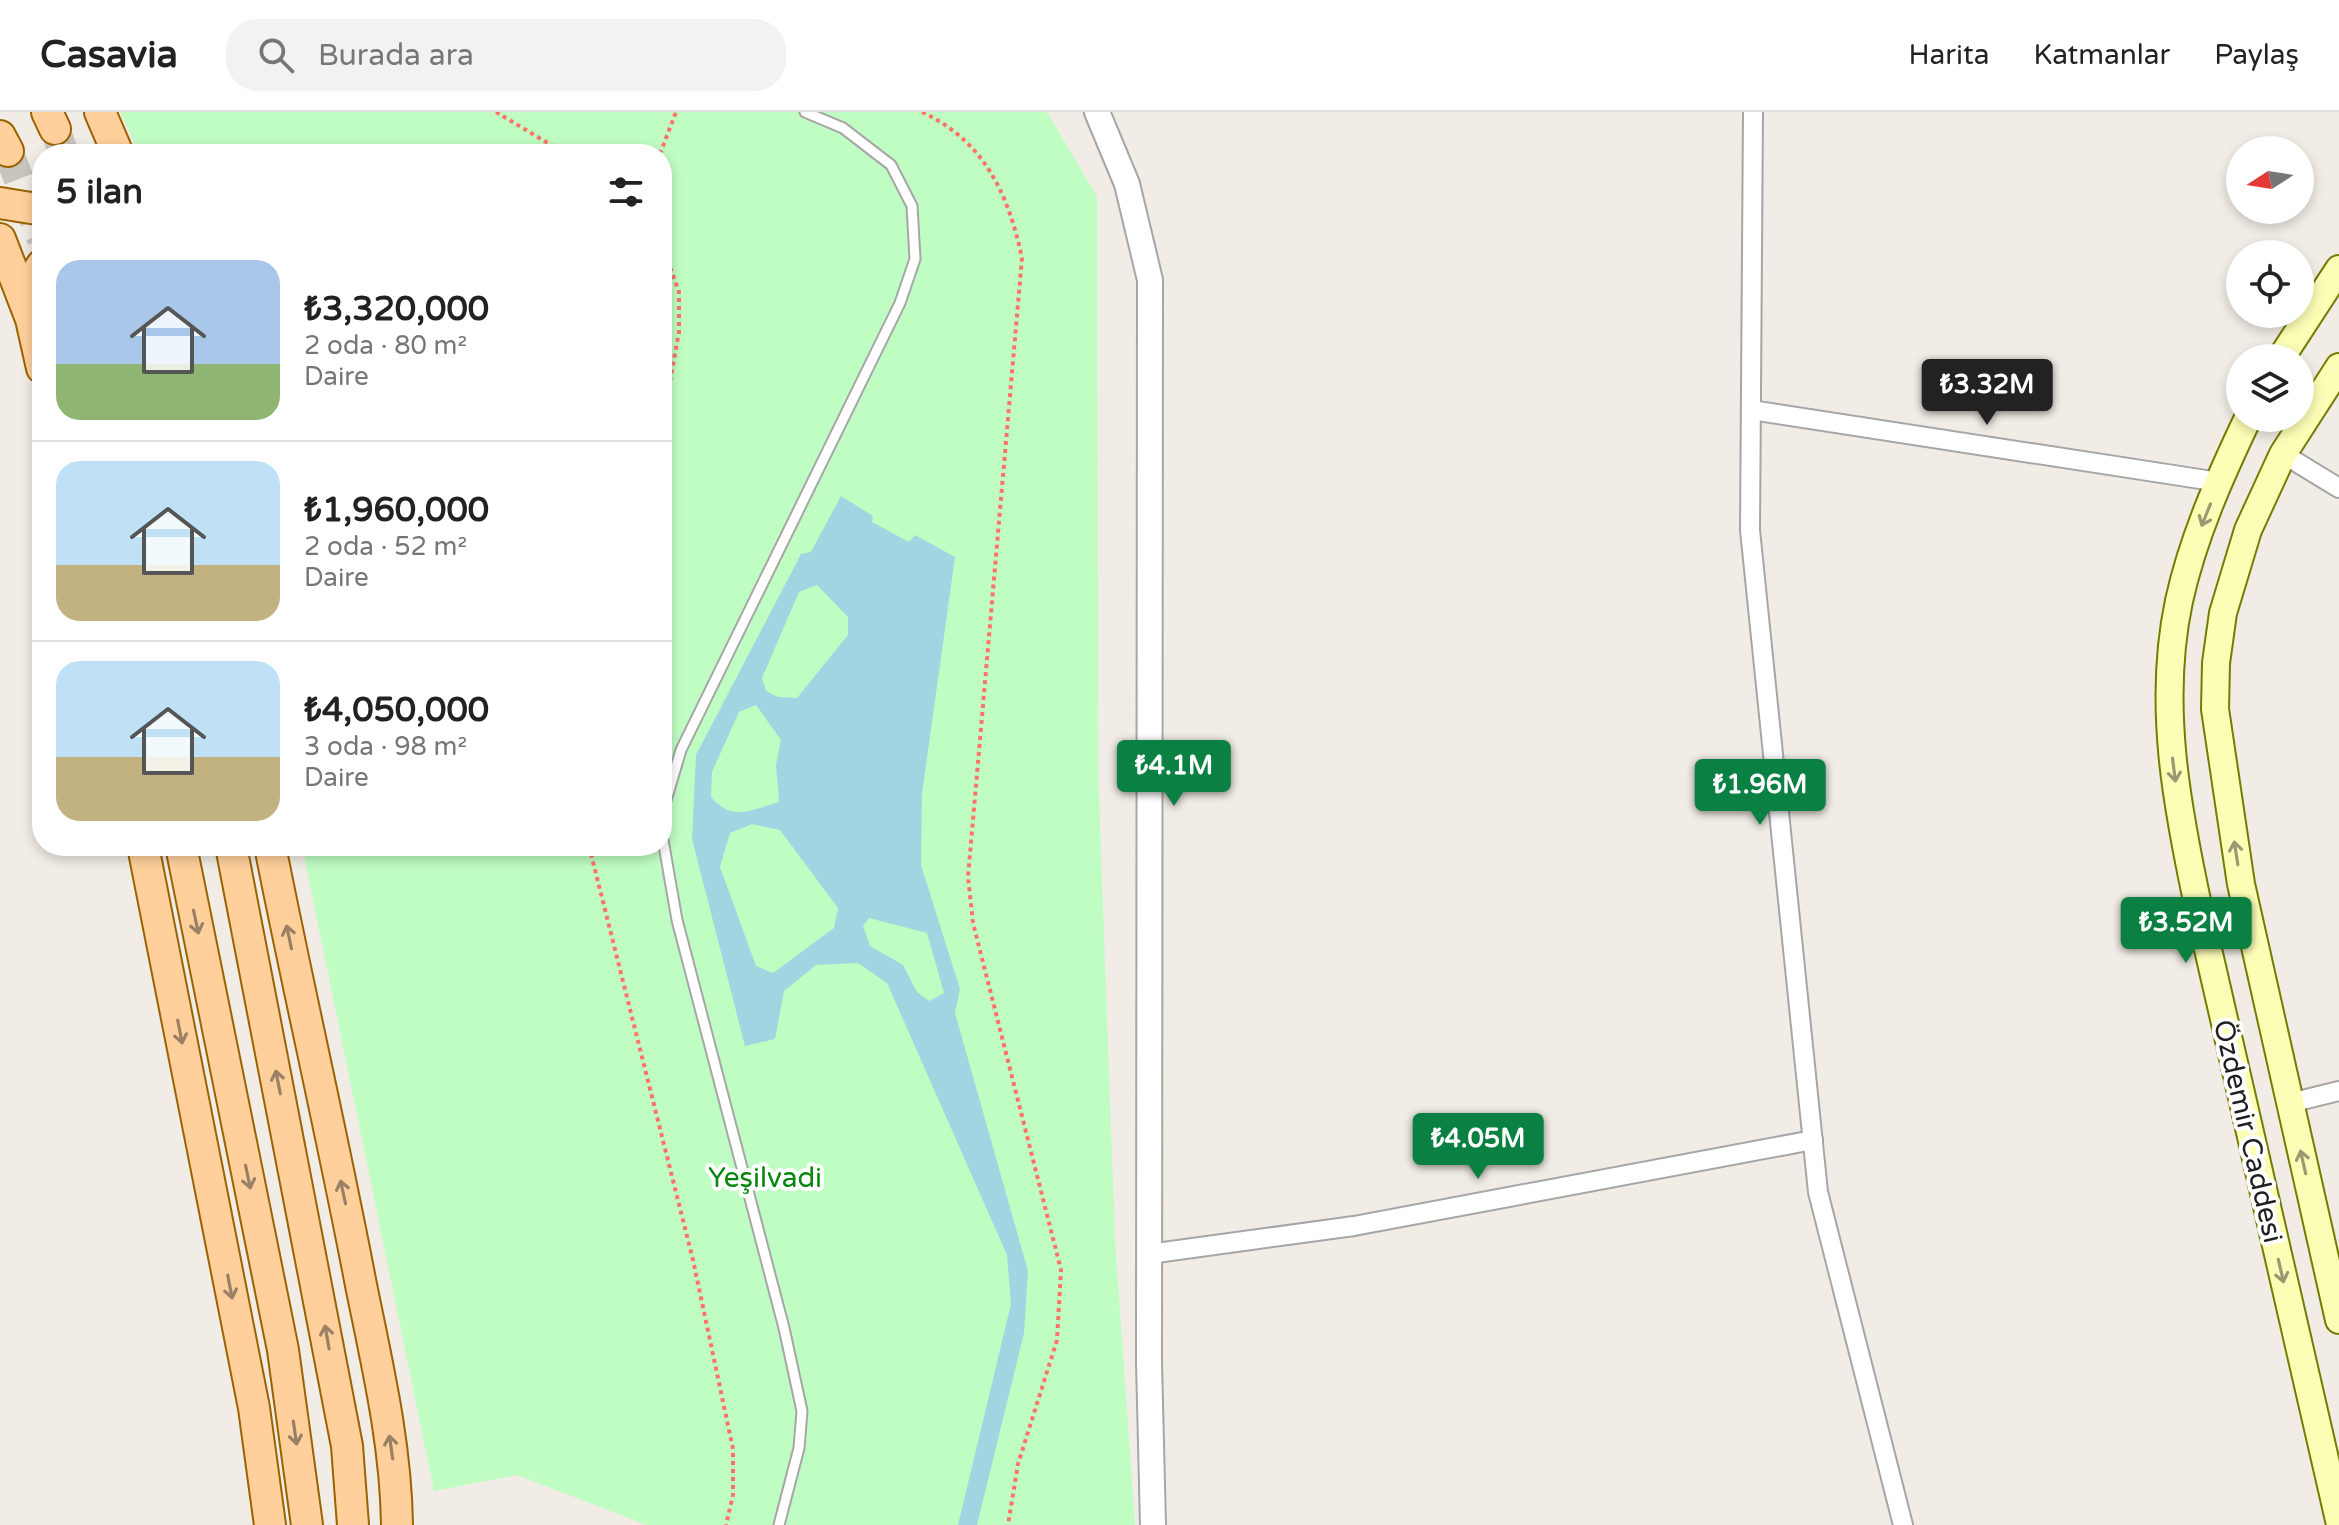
<!DOCTYPE html>
<html lang="tr">
<head>
<meta charset="utf-8">
<style>
	:root { --surface:#fff; --page:#f2f2f2; --text:#222; --muted:#767676; --line:#e0e0e0; --accent:#0b8043 }
	body { margin:0; font-family:"Varela Round",sans-serif; background:var(--page); color:var(--text); height:100vh; display:flex; flex-direction:column; font-size:30px; white-space:nowrap }
	* { box-sizing:border-box; margin:0 }
	p { font-size:26px; color:var(--muted) }
	.icon { flex:none; width:44px; height:44px; fill:none; stroke:currentColor; stroke-width:2; stroke-linecap:round; stroke-linejoin:round }
	.map { position:relative; flex:1; overflow:hidden }
	.sheet { position:absolute; left:32px; top:32px; width:640px; height:712px; display:flex; flex-direction:column; background:var(--surface); border-radius:32px; box-shadow:0 4px 12px #0003 }
	.sheet>* { flex:none }
	.needle { width:52px; rotate:258deg }
	.tools { position:absolute; left:2226px; top:24px; display:grid; gap:16px }
	.tools a { display:grid; place-items:center; width:88px; height:88px; border-radius:50%; background:var(--surface); box-shadow:0 4px 12px #0003; font-size:40px }
	.price { position:absolute; translate:-50% -68px; padding:0 18px; border-radius:8px; background:var(--accent); color:#fff; font-size:26px; line-height:52px; filter:drop-shadow(0 2px 4px #0008) }
	.price::after { content:''; position:absolute; left:50%; top:48px; width:24px; height:18px; margin-left:-12px; background:inherit; clip-path:polygon(0 0,100% 0,50% 100%) }
	.price.selected { background:#222; color:#fff }
	ul { padding:0; list-style:none }
	li { display:flex; align-items:center; gap:24px; height:200px; padding:0 24px }
	li+li { border-top:2px solid var(--line) }
	li span { display:grid; place-items:center; flex:none; width:224px; height:160px; border-radius:24px; color:#555 }
	li>.icon { margin-inline-start:auto }
	span .icon { width:96px; height:96px; fill:#fffc; stroke-width:1 }
	li b { font-size:34px }
	h2 { display:flex; justify-content:space-between; align-items:center; height:96px; padding:0 24px; font-size:34px }
	header { display:flex; align-items:center; gap:48px; box-sizing:border-box; height:112px; padding:0 40px; background:var(--surface); border-bottom:2px solid var(--line) }
	header strong { font-size:38px }
	nav { display:flex; gap:44px; margin-inline-start:auto; font-size:28px }
	.search { width:560px; height:72px; background:var(--page); display:flex; align-items:center; gap:20px; box-sizing:border-box; padding:0 28px; border-radius:32px; color:var(--muted); font-size:30px }
	.map>svg:first-child { display:block }
</style>
</head>
<body>
<header>
<strong>Casavia</strong>
<div class="search"><svg class="icon" aria-label="search" viewBox="0 0 24 24"><circle cx="10" cy="10" r="6"/><path d="M15 15l6 6"/></svg>Burada ara</div>
<nav><a>Harita</a><a>Katmanlar</a><a>Paylaş</a></nav>
</header>
<div class="map">
<svg width="2339" height="1413" viewBox="0 0 2339 1413">
	<rect width="100%" height="100%" fill="#f1ece5"/>
	<polygon fill="#bffdc2" points="120,0 1047,0 1097,84 1098,656 1115,1127 1135,1413 647,1413 517,1363 434,1379 302,734 662,734 662,42 140,42"/>
	<path fill="#a2d5e1" fill-rule="evenodd" d="M841,384L873,404L872,410L909,430L915,423L955,445L922,682L921,753L960,877L955,901L1028,1159L1024,1221L977,1413H958L1011,1192L1007,1143L887,871L858,851L816,853L784,879L775,927L745,934L692,727L696,643L801,442L811,440ZM817,473L848,505V523L797,586L778,585L766,579L762,566L799,480ZM756,593L781,628L776,653L779,690C751,698 732,710 711,685L712,660L739,600ZM752,712L780,718L838,796L834,816L773,861L756,854L720,755L730,721ZM869,806L927,821L944,881L929,889L917,880L903,853L870,834L863,814Z"/>
	<g fill="none" stroke-linecap="round" stroke-linejoin="round">
		<g stroke="#c7c3bd" stroke-width="30" stroke-dasharray="30 15" stroke-linecap="butt">
			<polyline points="55,17 64,42"/>
			<polyline points="8,39 42,127"/>
		</g>
		<g stroke="#a6a6a6" stroke-width="13">
			<g id="service">
				<polyline points="662,722 665,692 681,638 900,191 915,147 912,94 891,53 843,16 805,0"/>
				<polyline points="662,722 677,808 784,1216 802,1299 799,1336 779,1413"/>
			</g>
		</g>
		<g stroke="#a6a6a6" stroke-width="22">
			<g id="minor">
				<polyline points="1753,0 1750,418 1818,1080 1903,1413"/>
				<polyline points="1751,298 2219,370"/>
				<polyline points="2283,342 2339,376"/>
				<polyline points="2290,991 2339,979"/>
				<polyline points="1149,1142 1354,1114 1813,1028"/>
			</g>
		</g>
		<g stroke="#a6a6a6" stroke-width="28">
			<polyline id="tertiary" points="1097,0 1127,72 1150,168 1149,1250 1153,1413"/>
		</g>
		<g stroke="#747d00" stroke-width="30">
			<g id="secondary">
				<polyline points="2281,246 2339,157"/>
				<polyline points="2339,255 2283,342 2248,418 2223,501 2216,551 2215,597 2241,772 2339,1208"/>
				<path d="M2248,306C2220,365 2193,425 2179,489C2157,592 2177,696 2199,798L2339,1408"/>
			</g>
		</g>
		<g stroke="#9b6200" stroke-width="34">
			<g id="primary">
				<polyline points="47,0 55,17"/>
				<polyline points="100,0 118,42"/>
				<polyline points="0,24 8,39"/>
				<polyline points="0,91 37,97 42,94"/>
				<polyline points="0,127 31,207 42,256"/>
				<polyline points="31,200 32,168 42,153"/>
				<polyline points="143,734 254,1296 270,1413"/>
				<polyline points="181,734 283,1238 307,1413"/>
				<polyline points="231,734 347,1334 353,1413"/>
				<path d="M270,734C299,881 333,1026 361,1173C377,1252 396,1332 397,1413"/>
			</g>
		</g>
		<g stroke="#ff7268" stroke-width="4" stroke-dasharray="4 4" stroke-linecap="butt">
			<polyline points="496,0 566,42"/>
			<path d="M922,0C984,29 1008,81 1022,146L968,765L973,811L1061,1158L1057,1228L1018,1352L1008,1413"/>
			<polyline points="660,42 676,0"/>
			<polyline points="662,133 679,180 679,220 662,313"/>
			<polyline points="589,734 693,1148 733,1337 733,1383 726,1413"/>
		</g>
		<use href="#service" stroke="#fff" stroke-width="9"/>
		<use href="#minor" stroke="#fff" stroke-width="18"/>
		<use href="#tertiary" stroke="#fff" stroke-width="24"/>
		<use href="#secondary" stroke="#fdfeb6" stroke-width="26"/>
		<use href="#primary" stroke="#ffd09c" stroke-width="30"/>
	</g>
	<defs><path id="oneway-shaft" d="M-6 0H5M1.5-3L5.5 0L1.5 3" fill="none" stroke-width="1.6" stroke-linecap="round" stroke-linejoin="round" transform="scale(2)"/></defs>
	<g stroke="#999a72">
		<use href="#oneway-shaft" transform="translate(2206 403) rotate(112)"/>
		<use href="#oneway-shaft" transform="translate(2174 658) rotate(83)"/>
		<use href="#oneway-shaft" transform="translate(2236 741) rotate(-99)"/>
		<use href="#oneway-shaft" transform="translate(2303 1050) rotate(-103)"/>
		<use href="#oneway-shaft" transform="translate(2281 1159) rotate(77)"/>
	</g>
	<g stroke="#9a8064">
		<use href="#oneway-shaft" transform="translate(196 810) rotate(78)"/>
		<use href="#oneway-shaft" transform="translate(289 825) rotate(-102)"/>
		<use href="#oneway-shaft" transform="translate(180 920) rotate(79)"/>
		<use href="#oneway-shaft" transform="translate(278 970) rotate(-101)"/>
		<use href="#oneway-shaft" transform="translate(248 1065) rotate(78)"/>
		<use href="#oneway-shaft" transform="translate(343 1080) rotate(-102)"/>
		<use href="#oneway-shaft" transform="translate(230 1175) rotate(79)"/>
		<use href="#oneway-shaft" transform="translate(327 1225) rotate(-100)"/>
		<use href="#oneway-shaft" transform="translate(295 1321) rotate(82)"/>
		<use href="#oneway-shaft" transform="translate(391 1335) rotate(-98)"/>
	</g>
	<g text-anchor="middle" stroke-width="8" stroke-linejoin="round" paint-order="stroke">
		<g font-size="28" fill="#1f1f1f" stroke="#fff">
			<text transform="translate(2249 1019) rotate(77)" y="10">Özdemir Caddesi</text>
		</g>
		<g font-size="28" fill="#04870a" stroke="#fff">
			<text x="765" y="1075">Yeşilvadi</text>
		</g>
	</g>
</svg>
<div class="tools">
<a><svg class="needle" viewBox="-14 -14 28 28"><path d="M0-13l5 13h-10z" fill="#e53935"/><path d="M0 13l5-13h-10z" fill="#767676"/></svg></a>
<a><svg class="icon" aria-label="locate" viewBox="0 0 24 24"><circle cx="12" cy="12" r="6"/><path d="M12 2v4M12 18v4M2 12h4M18 12h4"/></svg></a>
<a><svg class="icon" aria-label="layers" viewBox="0 0 24 24"><path d="M12 4l9 5-9 5-9-5zM3 14l9 5 9-5"/></svg></a>
</div>
<b class="price selected" style="left:1987px;top:315px">₺3.32M</b>
<b class="price" style="left:1174px;top:696px">₺4.1M</b>
<b class="price" style="left:1760px;top:715px">₺1.96M</b>
<b class="price" style="left:2186px;top:853px">₺3.52M</b>
<b class="price" style="left:1478px;top:1069px">₺4.05M</b>
<section class="sheet">
<h2>5 ilan<svg class="icon" aria-label="filters" viewBox="0 0 24 24"><path d="M4 7h16M4 17h16"/><circle cx="9" cy="7" r="2"/><circle cx="15" cy="17" r="2"/></svg></h2>
<ul>
<li><span style="background:linear-gradient(#a9c7e8 65%,#8fb573 0)"><svg class="icon" aria-label="home" viewBox="0 0 24 24"><path d="M3 11l9-7 9 7M6 9v11h12V9"/></svg></span><div><b>₺3,320,000</b><p>2 oda · 80 m²</p><p>Daire</p></div></li>
<li><span style="background:linear-gradient(#bfe0f5 65%,#c2b280 0)"><svg class="icon" aria-label="home" viewBox="0 0 24 24"><path d="M3 11l9-7 9 7M6 9v11h12V9"/></svg></span><div><b>₺1,960,000</b><p>2 oda · 52 m²</p><p>Daire</p></div></li>
<li><span style="background:linear-gradient(#bfe0f5 60%,#c2b280 0)"><svg class="icon" aria-label="home" viewBox="0 0 24 24"><path d="M3 11l9-7 9 7M6 9v11h12V9"/></svg></span><div><b>₺4,050,000</b><p>3 oda · 98 m²</p><p>Daire</p></div></li>
</ul>
</section>
</div>
</body>
</html>
